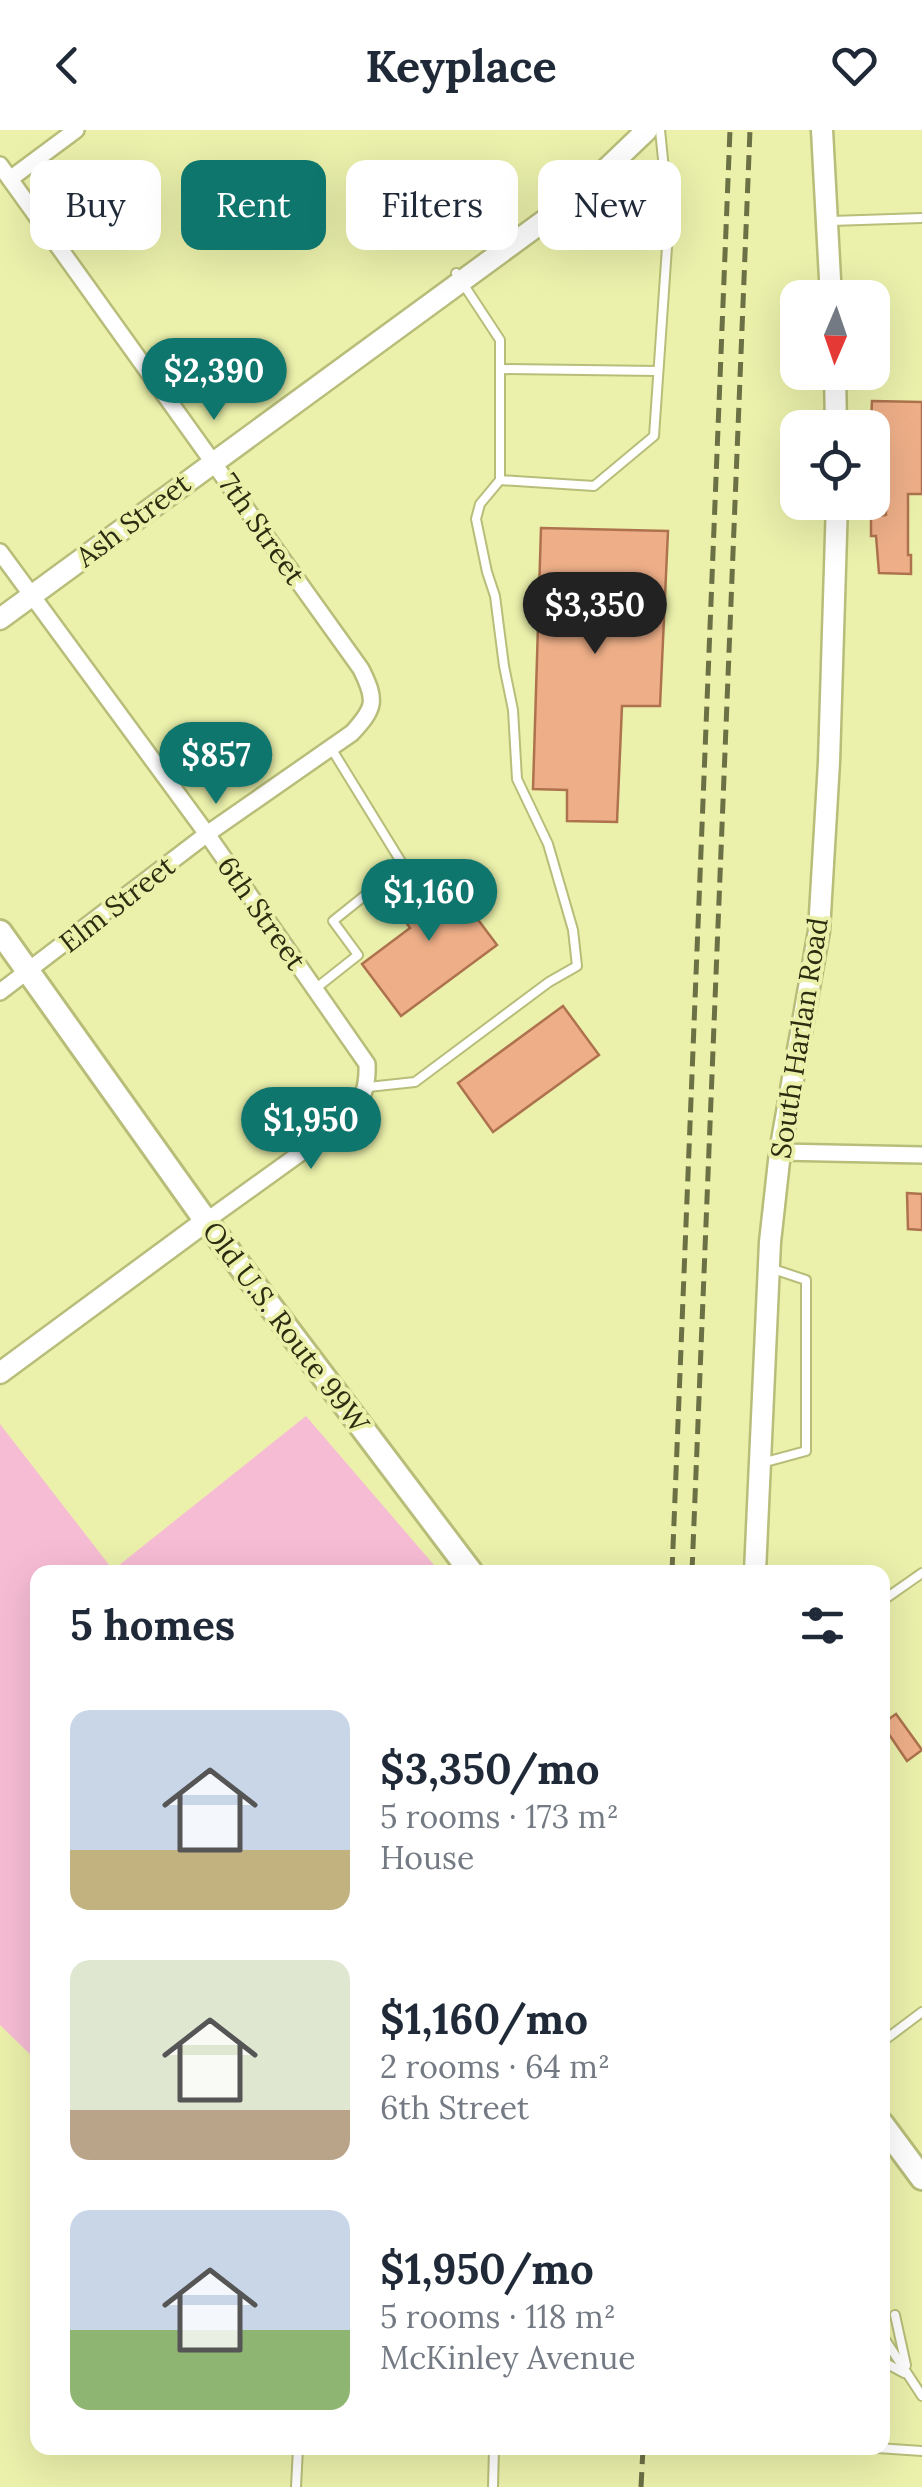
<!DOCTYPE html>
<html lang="en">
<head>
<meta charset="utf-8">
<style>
	:root { --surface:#fff; --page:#f2f2f3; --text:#1f2937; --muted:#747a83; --accent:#0f766e }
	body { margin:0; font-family:Lora,serif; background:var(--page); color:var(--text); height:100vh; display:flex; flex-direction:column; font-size:38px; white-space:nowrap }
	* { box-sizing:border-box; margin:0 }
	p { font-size:32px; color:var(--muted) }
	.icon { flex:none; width:55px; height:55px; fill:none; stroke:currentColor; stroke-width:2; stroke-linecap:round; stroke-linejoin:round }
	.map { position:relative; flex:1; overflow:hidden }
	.details { position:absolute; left:30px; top:1435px; width:860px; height:890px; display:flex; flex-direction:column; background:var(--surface); border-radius:20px; box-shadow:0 10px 40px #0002 }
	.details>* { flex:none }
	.hud { position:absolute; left:30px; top:30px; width:862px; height:90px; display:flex; gap:20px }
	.needle { width:65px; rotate:182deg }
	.fabs { position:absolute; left:780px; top:150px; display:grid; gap:20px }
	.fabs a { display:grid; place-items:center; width:110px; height:110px; border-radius:20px; background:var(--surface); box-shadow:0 10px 40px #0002; font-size:50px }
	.price { position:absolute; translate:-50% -85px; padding:0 22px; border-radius:35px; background:var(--accent); color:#fff; font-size:32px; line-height:65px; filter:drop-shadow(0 2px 5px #0008) }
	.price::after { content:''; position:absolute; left:50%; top:60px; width:30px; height:22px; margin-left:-15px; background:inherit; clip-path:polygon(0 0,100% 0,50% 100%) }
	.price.current { background:#222; color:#fff }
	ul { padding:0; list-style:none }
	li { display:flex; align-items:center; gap:30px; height:250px; padding:0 40px }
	li span { display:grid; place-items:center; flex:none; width:280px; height:200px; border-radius:20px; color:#555 }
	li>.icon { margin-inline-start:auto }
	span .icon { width:120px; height:120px; fill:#fffc; stroke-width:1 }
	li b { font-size:42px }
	h2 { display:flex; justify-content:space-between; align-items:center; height:120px; padding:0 40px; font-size:42px }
	.chip { padding:0 35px; border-radius:20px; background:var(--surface); box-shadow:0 10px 40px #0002; font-size:35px; line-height:90px }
	.chip.current { background:var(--accent); color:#fff }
	header { display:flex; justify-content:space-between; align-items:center; height:130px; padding:0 40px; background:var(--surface); font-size:45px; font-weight:700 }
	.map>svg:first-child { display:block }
</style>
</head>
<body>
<header><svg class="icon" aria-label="back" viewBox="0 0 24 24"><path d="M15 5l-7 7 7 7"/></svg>Keyplace<svg class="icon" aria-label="heart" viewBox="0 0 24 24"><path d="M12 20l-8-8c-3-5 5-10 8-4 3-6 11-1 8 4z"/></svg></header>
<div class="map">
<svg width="922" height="2357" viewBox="0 0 922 2357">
	<rect width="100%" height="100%" fill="#ebf1ab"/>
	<polygon fill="#f6bcd4" points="306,1286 440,1442 38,1442 37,1931 0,1895 0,1294 113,1440"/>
	<g fill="#eeaf88" stroke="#ae734e" stroke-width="2.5">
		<polygon points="872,271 922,272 922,364 908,364 908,425 911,425 911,444 879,443 876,406 871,406 871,387 886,385 884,292 871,292"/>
		<polygon points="541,398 668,401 660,576 622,576 617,692 567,691 567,660 533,659"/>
		<polygon points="440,739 497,815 401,886 362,834 410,798 393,774"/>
		<polygon points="563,876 599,925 493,1002 458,953"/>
		<polygon points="907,1063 922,1064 922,1100 908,1099"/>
		<polygon points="896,1584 922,1620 907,1631 882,1594"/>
	</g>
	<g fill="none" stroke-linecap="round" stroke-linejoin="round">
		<g stroke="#b8bd79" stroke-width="12">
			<g id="service">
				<polyline points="831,91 922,88"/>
				<polyline points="456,143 500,210 500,350 594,356 654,306 669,88 660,0"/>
				<polyline points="500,239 658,241"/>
				<polyline points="315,859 358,825 333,791 403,735 331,618"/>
				<polyline points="368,957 415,952 549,852 577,836 573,800 548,714 517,649 513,580 504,536 495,466 487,442 476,389 480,374 500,350"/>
				<polyline points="762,1333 806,1321 806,1150 773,1139"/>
				<polyline points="882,1471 922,1443"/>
				<polyline points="882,1912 922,1882"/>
				<polyline points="895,2185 906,2235"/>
				<polyline points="882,2205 922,2266"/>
				<polyline points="882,2231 904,2243"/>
				<polyline points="877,2318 922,2321"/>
				<polyline points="296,2357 298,2318"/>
				<polyline points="493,2357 494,2318"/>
			</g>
		</g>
		<g stroke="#b8bd79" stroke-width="20">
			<g id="minor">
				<path d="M0,35L361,539C377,571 375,578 352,603L207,704L0,862"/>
				<polyline points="10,49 76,0"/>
				<path d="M0,422L207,704L367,934C368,960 362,971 345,991L206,1091"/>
				<polyline points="780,1022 922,1025"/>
			</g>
		</g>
		<g stroke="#b8bd79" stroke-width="25">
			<g id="tertiary">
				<polyline points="822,0 831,168"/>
				<polyline points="835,242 836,298"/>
				<polyline points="0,489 578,66 647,0"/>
				<polyline points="0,1243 206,1091"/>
				<polyline points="755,1442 770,1112 780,1022 819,801 829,632 837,372"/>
			</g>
		</g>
		<g stroke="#b8bd79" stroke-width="28">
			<g id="secondary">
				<polyline points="0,802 206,1091 471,1442"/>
				<polyline points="882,1994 922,2048"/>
			</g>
		</g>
		<use href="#service" stroke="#fff" stroke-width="8"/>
		<use href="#minor" stroke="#fff" stroke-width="15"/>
		<use href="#tertiary" stroke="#fff" stroke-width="20"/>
		<use href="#secondary" stroke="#fff" stroke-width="22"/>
		<g stroke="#6c7045" stroke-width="5" stroke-dasharray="15 8" stroke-linecap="butt">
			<polyline points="672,1442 730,0"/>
			<polyline points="692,1442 750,0"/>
			<polyline points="641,2357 643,2318"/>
		</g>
	</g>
	<g text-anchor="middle" stroke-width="8" stroke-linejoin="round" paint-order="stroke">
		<g font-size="28" fill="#2b2d10" stroke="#ebf1ab">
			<text transform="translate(133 390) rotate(-37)" y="10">Ash Street</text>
			<text transform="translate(262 399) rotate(55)" y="10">7th Street</text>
			<text transform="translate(117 774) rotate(-38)" y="10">Elm Street</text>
			<text transform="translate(262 783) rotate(55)" y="10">6th Street</text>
			<text transform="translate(799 908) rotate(-81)" y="10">South Harlan Road</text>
			<text transform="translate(286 1197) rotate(53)" y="10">Old U.S. Route 99W</text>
		</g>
	</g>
</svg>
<div class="fabs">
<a><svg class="needle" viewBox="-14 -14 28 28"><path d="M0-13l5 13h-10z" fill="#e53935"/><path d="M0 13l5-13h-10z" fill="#747a83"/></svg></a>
<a><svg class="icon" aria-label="locate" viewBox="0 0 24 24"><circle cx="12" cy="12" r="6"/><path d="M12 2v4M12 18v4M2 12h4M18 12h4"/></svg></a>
</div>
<b class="price" style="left:214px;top:293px">$2,390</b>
<b class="price current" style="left:595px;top:527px">$3,350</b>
<b class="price" style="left:216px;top:677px">$857</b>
<b class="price" style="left:429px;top:814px">$1,160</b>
<b class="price" style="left:311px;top:1042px">$1,950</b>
<div class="hud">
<a class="chip">Buy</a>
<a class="chip current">Rent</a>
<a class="chip">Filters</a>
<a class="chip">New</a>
</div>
<section class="details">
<h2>5 homes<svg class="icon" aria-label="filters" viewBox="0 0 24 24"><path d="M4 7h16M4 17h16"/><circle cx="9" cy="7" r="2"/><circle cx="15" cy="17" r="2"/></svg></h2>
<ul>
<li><span style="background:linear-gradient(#c9d6e8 70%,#c2b280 0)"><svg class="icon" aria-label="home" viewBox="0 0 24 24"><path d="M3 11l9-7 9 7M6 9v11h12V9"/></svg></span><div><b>$3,350/mo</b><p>5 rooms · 173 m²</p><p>House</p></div></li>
<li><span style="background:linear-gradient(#dfe7d0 75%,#b9a48a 0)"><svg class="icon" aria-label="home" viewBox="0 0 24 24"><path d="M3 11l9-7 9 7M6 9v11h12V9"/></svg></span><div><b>$1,160/mo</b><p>2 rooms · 64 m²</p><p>6th Street</p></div></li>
<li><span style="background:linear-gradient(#c9d6e8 60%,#8fb573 0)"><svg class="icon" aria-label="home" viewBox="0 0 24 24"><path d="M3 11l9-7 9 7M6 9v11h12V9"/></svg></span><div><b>$1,950/mo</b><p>5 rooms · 118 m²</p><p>McKinley Avenue</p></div></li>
</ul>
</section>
</div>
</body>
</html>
